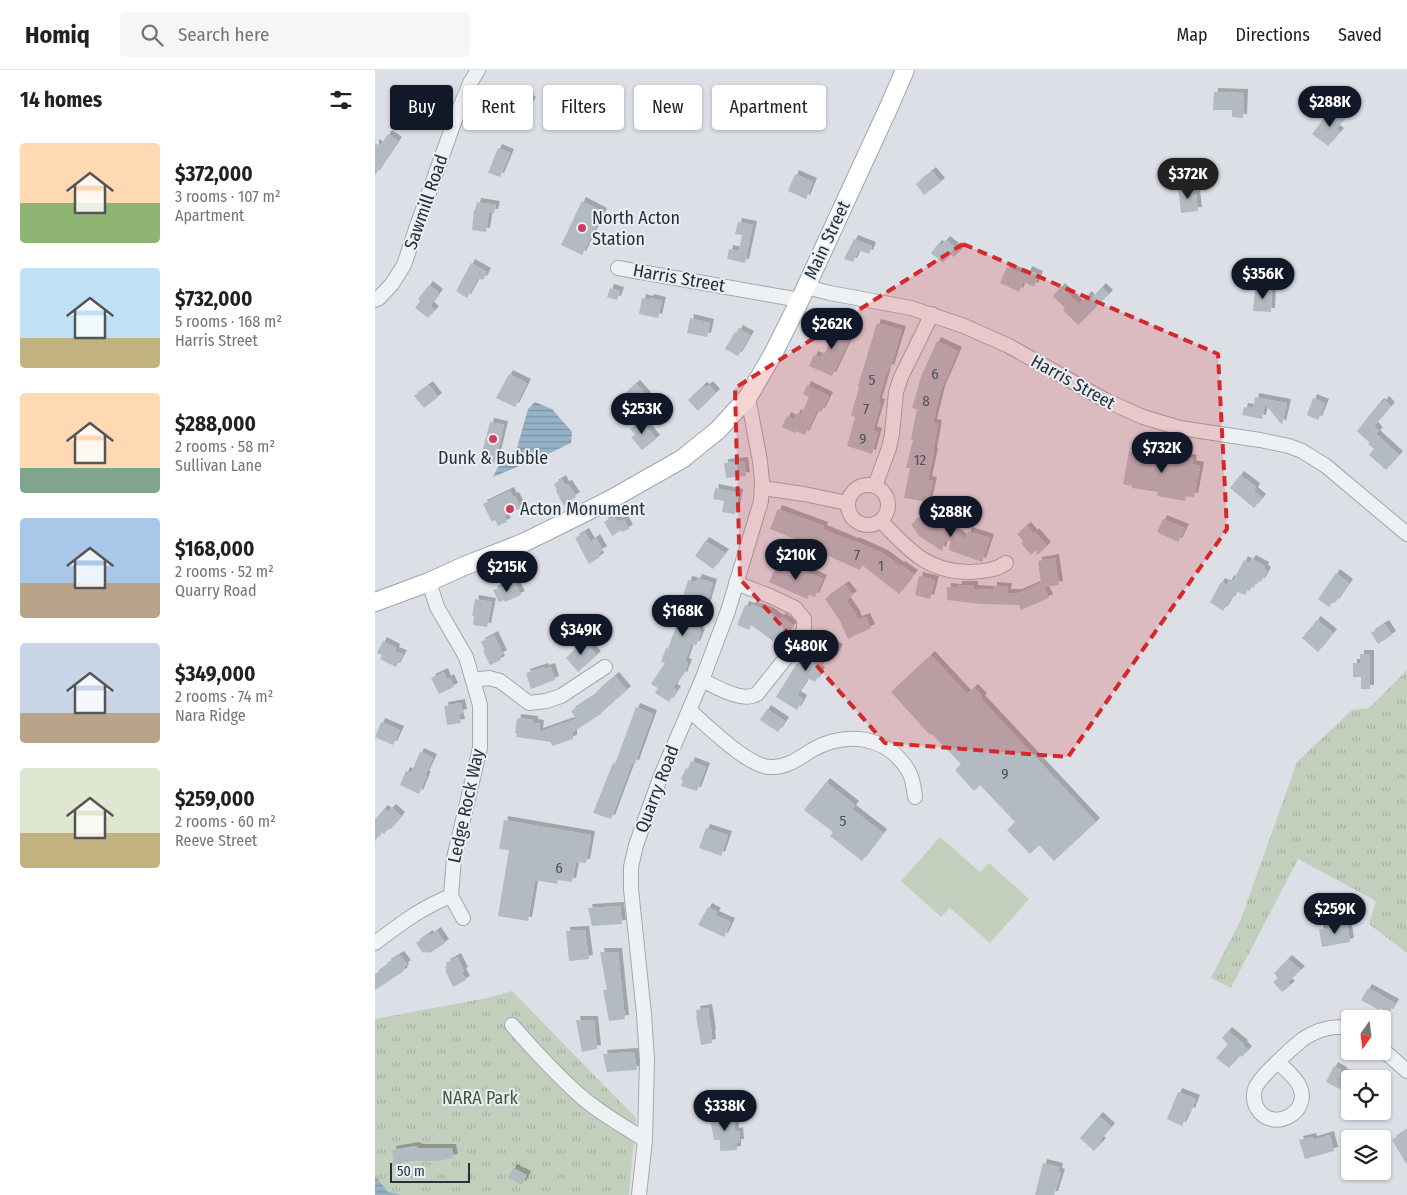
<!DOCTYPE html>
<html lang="en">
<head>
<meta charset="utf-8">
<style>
	:root { --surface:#fff; --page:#f6f6f6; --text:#202124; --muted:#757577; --line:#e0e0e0; --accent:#111827 }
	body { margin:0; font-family:"Fira Sans Condensed",sans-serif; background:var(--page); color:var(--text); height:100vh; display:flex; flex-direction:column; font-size:19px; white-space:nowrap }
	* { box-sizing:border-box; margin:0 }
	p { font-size:16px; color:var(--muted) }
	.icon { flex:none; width:28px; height:28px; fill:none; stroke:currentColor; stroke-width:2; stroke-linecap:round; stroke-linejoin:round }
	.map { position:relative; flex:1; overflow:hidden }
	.sheet { display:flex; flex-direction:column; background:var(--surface); width:375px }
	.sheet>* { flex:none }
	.banner { position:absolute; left:15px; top:15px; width:475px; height:45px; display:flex; gap:10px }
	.needle { width:32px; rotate:194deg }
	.buttons { position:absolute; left:966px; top:940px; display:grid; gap:10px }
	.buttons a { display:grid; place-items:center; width:50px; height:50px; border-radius:5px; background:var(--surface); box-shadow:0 1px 4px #0004; font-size:25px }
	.scale { position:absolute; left:15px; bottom:12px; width:80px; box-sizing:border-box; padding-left:5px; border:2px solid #26303b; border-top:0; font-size:14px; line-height:18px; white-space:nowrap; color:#26303b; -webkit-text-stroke:4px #ebeff4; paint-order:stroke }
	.price { position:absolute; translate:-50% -42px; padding:0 11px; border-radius:18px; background:var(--accent); color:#fff; font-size:16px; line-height:32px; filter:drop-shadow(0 1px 2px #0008) }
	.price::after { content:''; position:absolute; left:50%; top:30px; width:15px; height:11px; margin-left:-8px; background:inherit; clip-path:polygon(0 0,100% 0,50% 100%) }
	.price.active { background:#222; color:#fff }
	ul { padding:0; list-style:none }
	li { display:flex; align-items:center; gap:15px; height:125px; padding:0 20px }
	li span { display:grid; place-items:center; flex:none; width:140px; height:100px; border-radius:5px; color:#555 }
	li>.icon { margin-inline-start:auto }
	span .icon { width:60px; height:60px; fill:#fffc; stroke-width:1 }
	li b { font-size:21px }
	h2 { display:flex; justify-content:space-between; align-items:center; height:60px; padding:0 20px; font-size:21px }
	.pill { padding:0 18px; border-radius:5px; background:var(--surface); box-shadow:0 1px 4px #0004; font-size:18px; line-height:45px }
	.pill.active { background:var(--accent); color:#fff }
	header { display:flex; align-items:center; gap:30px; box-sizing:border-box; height:70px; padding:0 25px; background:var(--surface); border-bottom:1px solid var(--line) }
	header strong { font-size:24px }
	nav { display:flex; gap:28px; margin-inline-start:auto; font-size:18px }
	.search { width:350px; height:45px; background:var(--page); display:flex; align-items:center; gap:12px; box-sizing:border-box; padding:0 18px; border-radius:5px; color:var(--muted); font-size:19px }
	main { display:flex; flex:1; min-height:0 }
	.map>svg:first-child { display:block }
</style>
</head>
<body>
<header>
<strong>Homiq</strong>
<div class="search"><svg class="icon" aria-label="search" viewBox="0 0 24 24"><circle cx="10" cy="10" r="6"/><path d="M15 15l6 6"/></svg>Search here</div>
<nav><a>Map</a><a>Directions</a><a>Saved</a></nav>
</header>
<main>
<section class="sheet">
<h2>14 homes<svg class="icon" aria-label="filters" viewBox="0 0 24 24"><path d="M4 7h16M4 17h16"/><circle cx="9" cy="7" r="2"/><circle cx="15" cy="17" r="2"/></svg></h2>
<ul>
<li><span style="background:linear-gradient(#ffd9b3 60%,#8fb573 0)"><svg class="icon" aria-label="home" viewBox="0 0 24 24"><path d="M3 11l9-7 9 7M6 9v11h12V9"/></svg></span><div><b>$372,000</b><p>3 rooms · 107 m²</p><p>Apartment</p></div></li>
<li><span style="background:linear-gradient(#bfe0f5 70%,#c2b280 0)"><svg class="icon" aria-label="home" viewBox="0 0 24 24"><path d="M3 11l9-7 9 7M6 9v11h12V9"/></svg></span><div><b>$732,000</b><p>5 rooms · 168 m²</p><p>Harris Street</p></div></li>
<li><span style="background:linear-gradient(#ffd9b3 75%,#7fa58c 0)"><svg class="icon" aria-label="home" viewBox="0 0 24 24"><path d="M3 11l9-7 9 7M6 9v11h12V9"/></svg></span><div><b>$288,000</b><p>2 rooms · 58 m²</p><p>Sullivan Lane</p></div></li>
<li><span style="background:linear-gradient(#a9c7e8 65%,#b9a48a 0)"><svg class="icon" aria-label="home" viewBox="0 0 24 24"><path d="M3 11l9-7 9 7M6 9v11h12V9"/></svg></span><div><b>$168,000</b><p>2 rooms · 52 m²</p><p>Quarry Road</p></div></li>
<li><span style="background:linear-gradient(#c9d6e8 70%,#b9a48a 0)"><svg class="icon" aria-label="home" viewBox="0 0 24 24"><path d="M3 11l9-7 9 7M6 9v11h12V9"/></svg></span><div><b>$349,000</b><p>2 rooms · 74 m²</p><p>Nara Ridge</p></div></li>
<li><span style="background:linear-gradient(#dfe7d0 65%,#c2b280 0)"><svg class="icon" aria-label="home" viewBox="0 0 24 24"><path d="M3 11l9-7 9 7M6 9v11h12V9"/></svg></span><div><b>$259,000</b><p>2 rooms · 60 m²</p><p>Reeve Street</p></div></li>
</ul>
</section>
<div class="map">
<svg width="1032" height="1125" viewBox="0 0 1032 1125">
	<defs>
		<pattern id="park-tufts" width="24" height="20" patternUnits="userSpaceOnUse" patternTransform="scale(1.25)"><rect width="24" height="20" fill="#c3cfbd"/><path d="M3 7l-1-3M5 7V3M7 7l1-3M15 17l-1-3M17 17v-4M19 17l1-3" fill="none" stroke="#a7b2a3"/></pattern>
		<pattern id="water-rules" width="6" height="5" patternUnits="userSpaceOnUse" patternTransform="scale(1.25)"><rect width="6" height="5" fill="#96b2c6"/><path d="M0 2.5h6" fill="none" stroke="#7a91a2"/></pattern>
		<filter id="shadow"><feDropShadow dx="4" dy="-4" stdDeviation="0" flood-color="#0004"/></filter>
	</defs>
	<rect width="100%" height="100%" fill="#dce0e6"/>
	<polygon fill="#c3cfbd" points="565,767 605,802 614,793 654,829 615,873 575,838 566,847 526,811"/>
	<g fill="url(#park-tufts)">
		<polygon points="1032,600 1032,883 994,854 1001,831 923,789 856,918 836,908 866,849 922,692 977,640 994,638"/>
		<polygon points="137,921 261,1048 254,1125 0,1125 0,949 112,928"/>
	</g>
	<g fill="url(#water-rules)">
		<polygon points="160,332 177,339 197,362 196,373 173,384 118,407 123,397 142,378 153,339"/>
		<polygon points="0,1106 13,1122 26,1125 0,1125"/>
	</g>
	<g fill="#b3bac2" filter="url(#shadow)">
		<polygon points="35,22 37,26 43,23 51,39 25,51 18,37 26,33 23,28"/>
		<polygon points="839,22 869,23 868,48 857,47 857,40 838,40"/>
		<polygon points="145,23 157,31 147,46 135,38"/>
		<polygon points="962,38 972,46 961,59 965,62 953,76 937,64 950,47 953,50"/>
		<polygon points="13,64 23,71 0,105 0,73 5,76"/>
		<polygon points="123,78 135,83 125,107 113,103"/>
		<polygon points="557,101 566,112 549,125 541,114"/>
		<polygon points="420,104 438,112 431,129 413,121"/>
		<polygon points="816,116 818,125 821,124 823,141 806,143 803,118"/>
		<polygon points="207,131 228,142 207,185 186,175"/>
		<polygon points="102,132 121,135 119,143 114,143 111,162 97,160 99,140 100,140"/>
		<polygon points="363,152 378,155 370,193 352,189 354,179 364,181 367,165 360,164"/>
		<polygon points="479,169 497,176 494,184 484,180 478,192 469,189"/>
		<polygon points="571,170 585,181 579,187 575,184 568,193 556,183 563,174 566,176"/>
		<polygon points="96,193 112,202 108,210 103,208 92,228 81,221"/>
		<polygon points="632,197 651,205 644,222 625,213"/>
		<polygon points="653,200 664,205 659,217 649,212"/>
		<polygon points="54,215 64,223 55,236 60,240 53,248 40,238 45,231 43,229"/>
		<polygon points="686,217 704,234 713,225 716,229 727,217 734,224 703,255 688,240 690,238 678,226"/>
		<polygon points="235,218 245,221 242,230 232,227"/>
		<polygon points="880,219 897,219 896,242 878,241"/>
		<polygon points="267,228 274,230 275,228 287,231 283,248 264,244"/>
		<polygon points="315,248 335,253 332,267 312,263"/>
		<polygon points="455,252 478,262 457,306 434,296 439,285 446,288 449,282 450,283 457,266 450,263"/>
		<polygon points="502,253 527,260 515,299 513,298 503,332 506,333 498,360 503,362 497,384 472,376 480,347 476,346 484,317 483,316"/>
		<polygon points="364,259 375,265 363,286 350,279 360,262 362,263"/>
		<polygon points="562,271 583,281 566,320 558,353 563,354 558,382 559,382 553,410 558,411 553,432 529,428 535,398 531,398 538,370 536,369 542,339 537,338 546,307"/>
		<polygon points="134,304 152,313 140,337 121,328"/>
		<polygon points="261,314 272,326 260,337 249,324"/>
		<polygon points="54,315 63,327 49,338 39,326"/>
		<polygon points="334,315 341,323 323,341 313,330 328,316 331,318"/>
		<polygon points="432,315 454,326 446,342 442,340 430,365 421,361 420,363 407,357 412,346 419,350 422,343 426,345 434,327 428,324"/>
		<polygon points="880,327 912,333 907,355 890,334 887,349 867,345 869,337 878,338"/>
		<polygon points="938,328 950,333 943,350 932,345"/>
		<polygon points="1010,330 1016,336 999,356 1004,361 1001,364 1024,385 1011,400 994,385 999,379 993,374 995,373 982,361 1005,332 1007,334"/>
		<polygon points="266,350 281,369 267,380 256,367 260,365 255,359"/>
		<polygon points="115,352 129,355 120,393 110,391 112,383 107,382"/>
		<polygon points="764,377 818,389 817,394 825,396 819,427 811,426 810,431 782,426 783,422 757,418 757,416 748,414 754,381 763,383"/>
		<polygon points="369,391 371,406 351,408 349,393"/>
		<polygon points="865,405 881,417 879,421 887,428 879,438 855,418"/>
		<polygon points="187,409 190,415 193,414 201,426 196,429 197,431 189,436 181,421 182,420 179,414"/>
		<polygon points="340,418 364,423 360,444 347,442 349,431 338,429"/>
		<polygon points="135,421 138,427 140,426 146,438 129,446 132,452 123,456 120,450 117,452 108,434"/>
		<polygon points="403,439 449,456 448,459 479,472 480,471 509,484 525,496 526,495 539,504 524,524 487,495 485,500 449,484 450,481 395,459"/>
		<polygon points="557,441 568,460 571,456 590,469 593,461 615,468 607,492 574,480 575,471 570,470 567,481 544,466 536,454"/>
		<polygon points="239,446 243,452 249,449 254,459 247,462 246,460 237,466 229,452"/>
		<polygon points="788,449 810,458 803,472 782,462"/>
		<polygon points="652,456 659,464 660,462 672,476 662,485 661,480 656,485 646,473 648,471 642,464"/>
		<polygon points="210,462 216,472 221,468 228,480 223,483 225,487 214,494 200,468"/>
		<polygon points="330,471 350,483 338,499 320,486"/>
		<polygon points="680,488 684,515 669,517 674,528 646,540 644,535 607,534 572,530 572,517 583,518 583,515 599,515 599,519 618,520 618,516 633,517 632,523 643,523 666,513 663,491"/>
		<polygon points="877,489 890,496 889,499 892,501 886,512 883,510 878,518 875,516 870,525 861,521 856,530 855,530 848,541 835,532 846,512 852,515 855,509 858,511 869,490 874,493"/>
		<polygon points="411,492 448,509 440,527 434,525 432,529 394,512 401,497 407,499"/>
		<polygon points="961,503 974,513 960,533 958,532 954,537 943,529"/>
		<polygon points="544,506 560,510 555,529 540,525"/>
		<polygon points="323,508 338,513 324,562 326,563 321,575 316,574 310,592 313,593 308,606 306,605 298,618 302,620 294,632 280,623 283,618 276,614 290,593 286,592 291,578 293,579 303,550 301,549 313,510 321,512"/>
		<polygon points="140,513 146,525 130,532 129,530 124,532 118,520 132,514 134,516"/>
		<polygon points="470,515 478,525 471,530 480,543 483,550 491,547 496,558 473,569 465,551 450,529"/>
		<polygon points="100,529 117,532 112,557 98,555 99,546 97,546"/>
		<polygon points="370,535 376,537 377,535 395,542 405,549 407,547 418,555 408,569 403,564 398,571 376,555 374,560 362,555"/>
		<polygon points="942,550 958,563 943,582 927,568"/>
		<polygon points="1010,554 1017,565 1003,574 996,563"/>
		<polygon points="119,565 128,584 124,586 126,590 115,595 108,581 110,580 106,572"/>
		<polygon points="446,568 464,578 458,589 451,585 443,599 446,601 440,612 433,608 422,625 428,629 422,640 401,627 422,593 425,595 428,590 429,591 440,571 443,573"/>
		<polygon points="8,571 21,578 20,581 28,584 21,597 5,589 7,585 2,583"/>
		<polygon points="209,571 222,585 203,602 191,588"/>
		<polygon points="985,584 995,584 995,619 986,619 986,607 978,607 978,593 985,593"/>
		<polygon points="556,585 592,624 599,618 608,627 606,629 721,752 679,791 664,775 655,784 632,760 640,752 605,715 599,721 580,700 586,694 557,664 555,665 516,622"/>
		<polygon points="169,597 170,599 176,597 180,610 156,619 151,603"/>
		<polygon points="69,602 72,610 75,608 79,617 64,624 56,608"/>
		<polygon points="240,606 252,620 226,643 226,644 198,662 198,669 177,676 176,672 141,667 142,663 140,663 142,648 159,650 159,653 165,654 164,662 201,649 196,641 222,624 221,622"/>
		<polygon points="86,633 88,643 84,644 86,653 72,655 69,636"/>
		<polygon points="261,637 278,644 260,694 257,693 236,749 218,743 238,693 240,694"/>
		<polygon points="392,639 410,651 403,662 385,650"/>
		<polygon points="6,652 25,660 18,675 0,667"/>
		<polygon points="45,682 58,688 50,705 52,705 44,724 25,715 31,701 36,703"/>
		<polygon points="316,691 331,697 322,721 306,716 308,710 306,709 311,698 313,699"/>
		<polygon points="451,712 480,735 477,739 508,763 487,791 455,766 458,762 429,740"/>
		<polygon points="17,738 26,746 16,759 14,758 9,764 7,762 0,771 0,749 9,739 13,742"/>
		<polygon points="129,750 216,765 211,793 201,792 197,812 183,810 182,814 160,810 153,851 123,846 134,780 124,779"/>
		<polygon points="331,758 353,765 346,786 324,778"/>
		<polygon points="245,836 247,854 217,856 213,838"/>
		<polygon points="333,837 342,842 340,845 356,852 349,867 323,855"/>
		<polygon points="972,853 975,872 947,877 944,859 962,857 961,855"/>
		<polygon points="210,860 214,889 194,891 191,861"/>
		<polygon points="62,861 70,873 55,883 54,882 51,883 50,881 48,883 41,873 54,864 55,866"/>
		<polygon points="225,882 243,882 250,949 234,951 228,920 232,920"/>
		<polygon points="25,885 32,894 29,896 30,898 28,900 29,901 0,920 0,904 13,895 12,893"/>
		<polygon points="82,887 89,901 87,902 91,910 78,917 70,900 72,899 70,897 72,896 71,893"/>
		<polygon points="913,889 926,900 913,912 916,915 907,922 898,912 903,908 899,903"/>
		<polygon points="993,918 1020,933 1014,943 1005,938 1004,940 986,930"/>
		<polygon points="333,938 337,963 336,963 337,973 326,975 321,946 322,946 321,940"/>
		<polygon points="201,950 219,950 222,979 207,982"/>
		<polygon points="853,961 869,974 868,975 873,980 867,987 865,985 854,998 841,988 853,974 847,968"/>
		<polygon points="259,982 262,1000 232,1002 228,984"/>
		<polygon points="959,996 968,1001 967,1002 975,1006 975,1024 951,1012"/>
		<polygon points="803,1022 821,1029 816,1042 814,1041 807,1056 792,1049"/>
		<polygon points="344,1044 350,1048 359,1047 360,1062 364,1061 365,1073 362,1073 362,1080 345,1081 345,1070 339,1070 335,1049 339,1045"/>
		<polygon points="724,1046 736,1057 725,1070 727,1072 719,1081 705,1068"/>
		<polygon points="1032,1060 1032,1095 1017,1070"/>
		<polygon points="955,1065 959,1081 930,1089 924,1070 937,1067 938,1070"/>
		<polygon points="40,1076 44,1078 77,1078 79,1088 61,1091 37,1091 19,1094 17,1080"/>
		<polygon points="668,1093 684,1097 683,1102 686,1103 679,1125 660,1125"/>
		<polygon points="138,1098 152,1105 147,1115 133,1108"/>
	</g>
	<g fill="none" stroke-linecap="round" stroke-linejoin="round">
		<g stroke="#a2a8af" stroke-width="16">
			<g id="minor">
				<polyline points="243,198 425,230"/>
				<polyline points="431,217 455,223 536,238 589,256 634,276 730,330 768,347 805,358 885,370 914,376 927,381 951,396 1032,464"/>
				<polyline points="0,230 4,228 17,214 29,195 42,156 81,47 95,13 103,0"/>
				<circle cx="493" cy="435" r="20"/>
				<polyline points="500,416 514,378 517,364 521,322 526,307 557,244"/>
				<polyline points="387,418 429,424 472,433"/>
				<path d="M506,451C533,479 552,502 594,502C607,501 620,501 631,493"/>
				<polyline points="54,512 62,537 91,587 105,635 105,678 79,788 76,826 88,848"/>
				<polyline points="98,610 114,608 125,611 154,633 171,631 186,626 230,597"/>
				<path d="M327,610C342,617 367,633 382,624L426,569L429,558V549L420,538L395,526L361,513"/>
				<path d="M315,641C333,656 372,696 395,697C412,698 424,688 437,680C471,661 513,665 534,702C538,709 539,719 540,727"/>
				<path d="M0,873C24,855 47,837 76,826"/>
				<path d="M137,955C157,978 178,1001 201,1022C221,1041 247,1055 270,1070"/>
				<polyline points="1008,980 1032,1001"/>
				<path d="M903,992C910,999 920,1007 924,1015C938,1042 897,1064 882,1038C879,1032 878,1025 880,1019C883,1008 917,978 928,969C943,959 957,955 975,958"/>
				<polyline points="264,1125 270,1070 272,990 269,944 256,819 256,797 261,775 285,708 327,610 353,541 386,431 387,411 385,391 373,327"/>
			</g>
		</g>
		<g stroke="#9ba6b1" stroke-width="20">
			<polyline id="major" points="0,532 54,512 89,496 148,473 233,431 307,389 343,360 373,327 398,284 425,230 513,39 530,0"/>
		</g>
		<use href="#minor" stroke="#eef1f4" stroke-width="14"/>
		<use href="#major" stroke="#fff" stroke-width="18"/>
	</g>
	<path fill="#d62828" fill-opacity="0.2" stroke="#d62828" stroke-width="4" stroke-dasharray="10 6" stroke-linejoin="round" d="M588,174L843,284L852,459L693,687L510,673L365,509L360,318Z"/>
	<g fill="#cb4062" stroke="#ebeff4" stroke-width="2">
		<circle cx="207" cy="158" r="5"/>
		<circle cx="118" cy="369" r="5"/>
		<circle cx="135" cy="439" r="5"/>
	</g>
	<g text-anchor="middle" stroke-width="4" stroke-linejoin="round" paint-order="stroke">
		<g font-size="15" fill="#49525d">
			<text x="560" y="309">6</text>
			<text x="497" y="315">5</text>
			<text x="551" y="336">8</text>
			<text x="491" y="344">7</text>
			<text x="488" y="374">9</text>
			<text x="545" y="395">12</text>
			<text x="482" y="490">7</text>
			<text x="506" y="501">1</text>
			<text x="630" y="709">9</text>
			<text x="468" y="756">5</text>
			<text x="184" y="803">6</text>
		</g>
		<g font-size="18" fill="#26303b" stroke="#ebeff4">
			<text transform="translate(51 132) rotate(-71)" y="6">Sawmill Road</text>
			<text transform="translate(452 170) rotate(-65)" y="6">Main Street</text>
			<text transform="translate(304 208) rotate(10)" y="6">Harris Street</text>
			<text transform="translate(698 312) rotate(29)" y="6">Harris Street</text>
			<text transform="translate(282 719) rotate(-69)" y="6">Quarry Road</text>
			<text transform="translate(91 736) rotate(-78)" y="6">Ledge Rock Way</text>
		</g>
		<g font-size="18" fill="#26303b" stroke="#ebeff4" text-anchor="start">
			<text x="217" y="154">North Acton<tspan x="217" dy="21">Station</tspan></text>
			<text x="118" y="394" text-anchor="middle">Dunk &amp; Bubble</text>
			<text x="145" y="445">Acton Monument</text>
		</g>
		<g font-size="18" fill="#3d5733" stroke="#ebeff4">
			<text x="105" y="1034">NARA Park</text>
		</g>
	</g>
</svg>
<div class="buttons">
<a><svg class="needle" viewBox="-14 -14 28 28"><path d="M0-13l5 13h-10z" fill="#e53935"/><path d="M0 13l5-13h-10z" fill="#757577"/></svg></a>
<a><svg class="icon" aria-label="locate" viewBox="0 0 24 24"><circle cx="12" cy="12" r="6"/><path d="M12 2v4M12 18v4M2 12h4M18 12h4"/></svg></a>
<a><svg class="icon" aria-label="layers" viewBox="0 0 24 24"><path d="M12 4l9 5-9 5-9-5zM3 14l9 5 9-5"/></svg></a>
</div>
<div class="scale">50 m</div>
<b class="price" style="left:955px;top:58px">$288K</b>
<b class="price active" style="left:813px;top:130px">$372K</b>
<b class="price" style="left:888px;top:230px">$356K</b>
<b class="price" style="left:457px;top:280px">$262K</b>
<b class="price" style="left:267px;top:365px">$253K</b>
<b class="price" style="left:787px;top:404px">$732K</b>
<b class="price" style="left:576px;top:468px">$288K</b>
<b class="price" style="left:421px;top:511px">$210K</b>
<b class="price" style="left:132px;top:523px">$215K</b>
<b class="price" style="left:308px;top:567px">$168K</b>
<b class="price" style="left:206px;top:586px">$349K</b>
<b class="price" style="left:431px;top:602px">$480K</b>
<b class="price" style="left:960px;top:865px">$259K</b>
<b class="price" style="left:350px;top:1062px">$338K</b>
<div class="banner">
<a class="pill active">Buy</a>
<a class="pill">Rent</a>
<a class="pill">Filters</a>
<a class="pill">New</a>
<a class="pill">Apartment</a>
</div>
</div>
</main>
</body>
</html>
